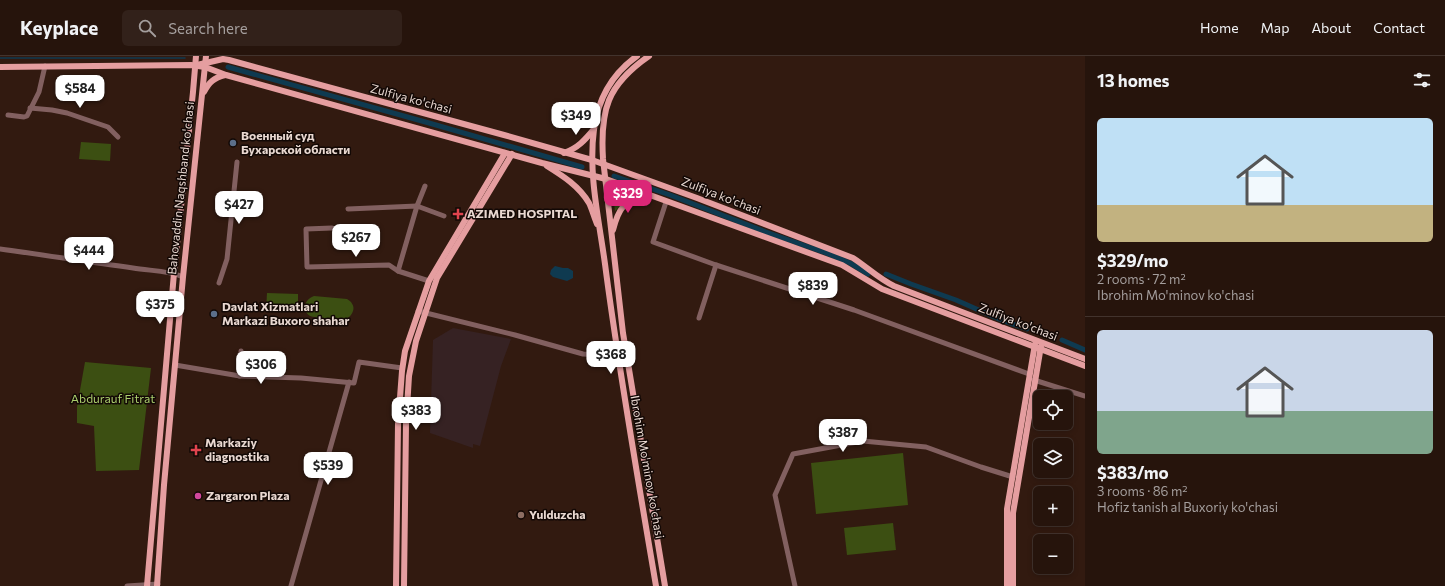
<!DOCTYPE html>
<html lang="en">
<head>
<meta charset="utf-8">
<style>
	:root { --surface:#26140c; --page:#32211a; --text:#f1f3f6; --muted:#a49e9d; --line:#42332d; --accent:#db2777 }
	body { margin:0; font-family:Commissioner,sans-serif; background:var(--page); color:var(--text); height:100vh; display:flex; flex-direction:column; font-size:15px; white-space:nowrap }
	* { box-sizing:border-box; margin:0 }
	p { font-size:13px; color:var(--muted) }
	.icon { flex:none; width:22px; height:22px; fill:none; stroke:currentColor; stroke-width:2; stroke-linecap:round; stroke-linejoin:round }
	.map { position:relative; flex:1; overflow:hidden }
	.details { display:flex; flex-direction:column; background:var(--surface); width:360px }
	.details>* { flex:none }
	.buttons { position:absolute; left:1033px; top:334px; display:grid; gap:8px }
	.buttons a { display:grid; place-items:center; width:40px; height:40px; border-radius:6px; background:var(--surface); box-shadow:0 2px 6px #0003,0 0 0 1px var(--line); font-size:20px }
	.price { position:absolute; translate:-50% -34px; padding:0 9px; border-radius:8px; background:#fff; color:#222; font-size:13px; line-height:26px; filter:drop-shadow(0 1px 2px #0008) }
	.price::after { content:''; position:absolute; left:50%; top:24px; width:12px; height:9px; margin-left:-6px; background:inherit; clip-path:polygon(0 0,100% 0,50% 100%) }
	.price.selected { background:var(--accent); color:#fff }
	ul { padding:0; list-style:none }
	li { display:grid; align-content:center; gap:8px; height:212px; padding:0 12px }
	li+li { border-top:1px solid var(--line) }
	li span { display:grid; place-items:center; height:124px; border-radius:6px; color:#555 }
	li>.icon { margin-inline-start:auto }
	span .icon { width:72px; height:72px; fill:#fffc; stroke-width:1 }
	li b { font-size:17px }
	h2 { display:flex; justify-content:space-between; align-items:center; height:48px; padding:0 12px; font-size:17px }
	header { display:flex; align-items:center; gap:24px; box-sizing:border-box; height:56px; padding:0 20px; background:var(--surface); border-bottom:1px solid var(--line) }
	header strong { font-size:19px }
	nav { display:flex; gap:22px; margin-inline-start:auto; font-size:14px }
	.search { width:280px; height:36px; background:var(--page); display:flex; align-items:center; gap:10px; box-sizing:border-box; padding:0 14px; border-radius:6px; color:var(--muted); font-size:15px }
	main { display:flex; flex:1; min-height:0 }
	.map>svg:first-child { display:block }
</style>
</head>
<body>
<header>
<strong>Keyplace</strong>
<div class="search"><svg class="icon" aria-label="search" viewBox="0 0 24 24"><circle cx="10" cy="10" r="6"/><path d="M15 15l6 6"/></svg>Search here</div>
<nav><a>Home</a><a>Map</a><a>About</a><a>Contact</a></nav>
</header>
<main>
<div class="map">
<svg width="1085" height="530" viewBox="0 0 1085 530">
	<rect width="100%" height="100%" fill="#321a10"/>
	<polygon fill="#362223" points="453,272 511,283 501,310 480,390 473,388 473,392 430,377 433,284"/>
	<g fill="#3c4f12">
		<polygon points="81,86 111,88 110,105 79,103"/>
		<polygon points="612,131 635,138 630,141 615,155"/>
		<polygon points="267,237 298,238 298,256 266,255"/>
		<path d="M314,240L347,243C351,245 355,250 353,255C352,258 350,261 347,262C343,264 314,262 310,260C301,254 305,243 314,240Z"/>
		<polygon points="85,306 151,312 139,414 96,415 94,370 77,367 77,351"/>
		<polygon points="903,397 908,449 816,458 811,407"/>
		<polygon points="893,467 896,494 847,499 844,472"/>
	</g>
	<polygon fill="#0f3a50" points="555,210 563,212 568,212 573,215 573,222 567,225 553,221 550,218 551,214"/>
	<g fill="none" stroke-linecap="round" stroke-linejoin="round">
		<polyline stroke="#0f3a50" stroke-width="1.5" points="0,2 185,2"/>
		<g stroke="#0f3a50" stroke-width="5">
			<polyline points="228,11 429,67 582,111"/>
			<polyline points="614,120 670,139 766,176 826,197 850,207 868,218"/>
			<polyline points="886,218 911,228 956,244 999,263 1027,273"/>
			<polyline points="1062,284 1085,294"/>
		</g>
		<g stroke="#826060" stroke-width="5">
			<polyline points="30,52 52,54 67,57 108,71 118,81"/>
			<polyline points="8,59 24,61 27,60 39,36 45,10"/>
			<polyline points="666,146 653,186 716,209 854,254 1029,318"/>
			<polyline points="348,153 417,150 444,160"/>
			<polyline points="332,172 306,173 307,211 389,209 398,215 429,225"/>
			<path d="M0,193C44,199 88,206 133,212C149,215 168,214 183,221"/>
			<polyline points="398,215 417,150 425,130"/>
			<polyline points="219,227 227,203 237,106"/>
			<polyline points="418,255 515,279 583,298 600,299 616,296"/>
			<polyline points="699,262 716,209"/>
			<polyline points="175,309 240,320 301,322 354,327 359,306 402,312"/>
			<polyline points="240,320 241,295"/>
			<polyline points="1034,324 1085,340"/>
			<polyline points="127,530 158,528"/>
			<polyline points="291,530 349,326"/>
			<polyline points="795,530 775,439 793,398 863,385 926,391 981,411 1013,421"/>
		</g>
		<g stroke="#e59ea0" stroke-width="6">
			<path d="M637,0C612,18 598,43 594,73C588,118 599,164 605,208C619,316 638,423 656,530"/>
			<path d="M649,0C607,29 600,54 603,103L623,277L665,530"/>
			<path d="M197,9L223,3L229,4L504,79L592,104L697,142L853,202C867,211 879,223 894,230L1085,303"/>
			<polyline points="0,11 191,9 205,11 226,19 542,107 606,123 842,209 882,233 1085,310"/>
			<path d="M204,36C209,26 214,22 225,19"/>
			<path d="M564,97C578,92 585,84 594,73"/>
			<path d="M547,110C563,120 579,130 589,147C592,153 594,161 597,168"/>
			<path d="M613,174C618,154 625,142 646,139"/>
			<polyline points="147,530 174,217 193,36 196,0"/>
			<polyline points="157,530 164,429 183,221 206,0"/>
			<polyline points="396,530 398,368 402,315 405,295 429,225 505,97"/>
			<polyline points="404,530 406,368 409,320 416,285 437,222 512,98"/>
			<polyline points="1007,530 1007,453 1035,288"/>
			<polyline points="1013,530 1013,457 1041,290"/>
		</g>
	</g>
	<g fill="#5c6f8a" stroke="#120805" stroke-width="1.5">
		<circle cx="233" cy="87" r="4"/>
		<circle cx="214" cy="258" r="4"/>
	</g>
	<g fill="#e0444e" stroke="#120805" stroke-width="1.5">
		<path d="M456 152h4v4h4v4h-4v4h-4v-4h-4v-4h4z"/>
		<path d="M194 388h4v4h4v4h-4v4h-4v-4h-4v-4h4z"/>
	</g>
	<circle fill="#d1479c" stroke="#120805" stroke-width="1.5" cx="198" cy="440" r="4"/>
	<circle fill="#8d6e63" stroke="#120805" stroke-width="1.5" cx="521" cy="459" r="4"/>
	<g text-anchor="middle" stroke-width="3" stroke-linejoin="round" paint-order="stroke">
		<g font-size="12" fill="#e9d8d1" stroke="#120805">
			<text transform="translate(411 43) rotate(15)" y="4">Zulfiya ko'chasi</text>
			<text transform="translate(181 132) rotate(-84)" y="4">Bahovaddin Naqshband ko'chasi</text>
			<text transform="translate(721 140) rotate(21)" y="4">Zulfiya ko'chasi</text>
			<text transform="translate(1018 266) rotate(21)" y="4">Zulfiya ko'chasi</text>
			<text transform="translate(647 411) rotate(80)" y="4">Ibrohim Mo'minov ko'chasi</text>
		</g>
		<g font-size="12" font-weight="bold" fill="#e9d8d1" stroke="#120805" text-anchor="start">
			<text x="241" y="84">Военный суд<tspan x="241" dy="14">Бухарской области</tspan></text>
			<text x="467" y="162">AZIMED HOSPITAL</text>
			<text x="222" y="255">Davlat Xizmatlari<tspan x="222" dy="14">Markazi Buxoro shahar</tspan></text>
			<text x="205" y="391">Markaziy<tspan x="205" dy="14">diagnostika</tspan></text>
			<text x="206" y="444">Zargaron Plaza</text>
			<text x="529" y="463">Yulduzcha</text>
		</g>
		<g font-size="12" fill="#abce6d" stroke="#120805">
			<text x="113" y="347">Abdurauf Fitrat</text>
		</g>
	</g>
</svg>
<div class="buttons">
<a><svg class="icon" aria-label="locate" viewBox="0 0 24 24"><circle cx="12" cy="12" r="6"/><path d="M12 2v4M12 18v4M2 12h4M18 12h4"/></svg></a>
<a><svg class="icon" aria-label="layers" viewBox="0 0 24 24"><path d="M12 4l9 5-9 5-9-5zM3 14l9 5 9-5"/></svg></a>
<a>+</a>
<a>−</a>
</div>
<b class="price" style="left:80px;top:53px">$584</b>
<b class="price" style="left:576px;top:80px">$349</b>
<b class="price selected" style="left:628px;top:158px">$329</b>
<b class="price" style="left:239px;top:169px">$427</b>
<b class="price" style="left:356px;top:202px">$267</b>
<b class="price" style="left:89px;top:215px">$444</b>
<b class="price" style="left:813px;top:250px">$839</b>
<b class="price" style="left:160px;top:269px">$375</b>
<b class="price" style="left:611px;top:319px">$368</b>
<b class="price" style="left:261px;top:329px">$306</b>
<b class="price" style="left:416px;top:375px">$383</b>
<b class="price" style="left:843px;top:397px">$387</b>
<b class="price" style="left:328px;top:430px">$539</b>
</div>
<section class="details">
<h2>13 homes<svg class="icon" aria-label="filters" viewBox="0 0 24 24"><path d="M4 7h16M4 17h16"/><circle cx="9" cy="7" r="2"/><circle cx="15" cy="17" r="2"/></svg></h2>
<ul>
<li><span style="background:linear-gradient(#bfe0f5 70%,#c2b280 0)"><svg class="icon" aria-label="home" viewBox="0 0 24 24"><path d="M3 11l9-7 9 7M6 9v11h12V9"/></svg></span><div><b>$329/mo</b><p>2 rooms · 72 m²</p><p>Ibrohim Mo'minov ko'chasi</p></div></li>
<li><span style="background:linear-gradient(#c9d6e8 65%,#7fa58c 0)"><svg class="icon" aria-label="home" viewBox="0 0 24 24"><path d="M3 11l9-7 9 7M6 9v11h12V9"/></svg></span><div><b>$383/mo</b><p>3 rooms · 86 m²</p><p>Hofiz tanish al Buxoriy ko'chasi</p></div></li>
</ul>
</section>
</main>
</body>
</html>
